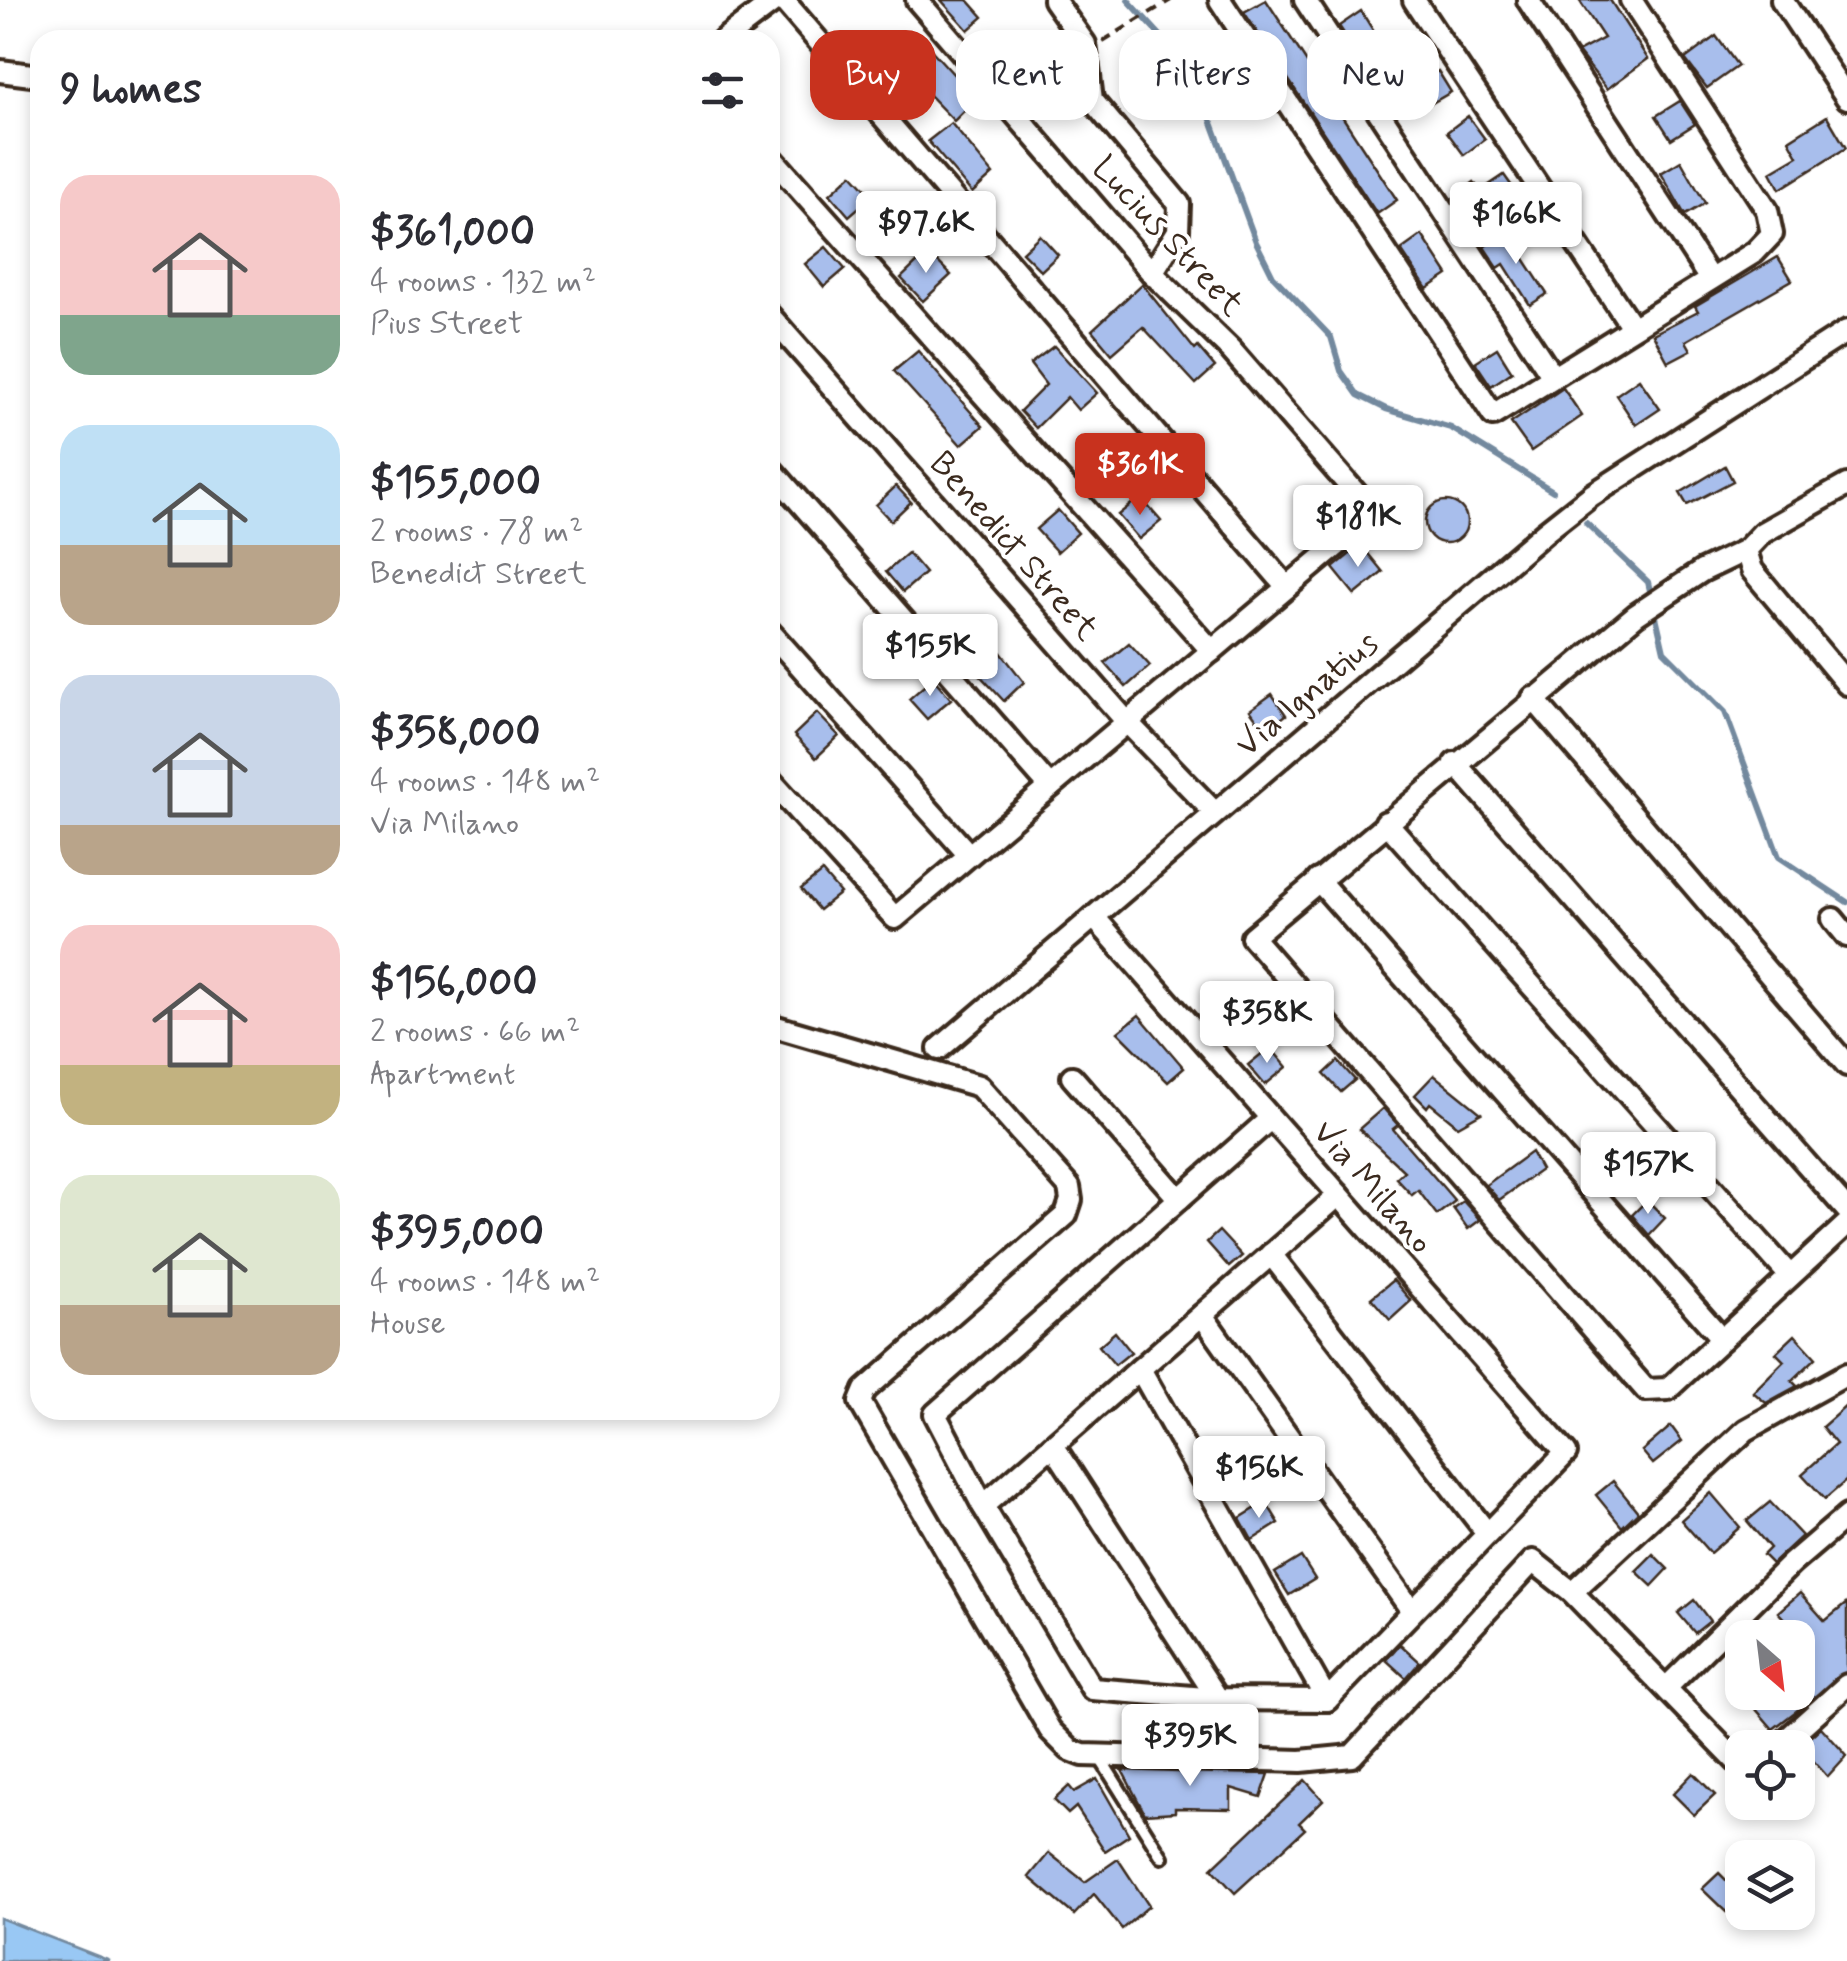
<!DOCTYPE html>
<html lang="en">
<head>
<meta charset="utf-8">
<style>
	:root { --surface:#fff; --page:#f2f2f3; --text:#2b2b33; --muted:#7c7c81; --accent:#c8321e }
	body { margin:0; font-family:Mynerve,sans-serif; background:var(--page); color:var(--text); height:100vh; display:flex; flex-direction:column; font-size:38px; white-space:nowrap }
	* { box-sizing:border-box; margin:0 }
	p { font-size:32px; color:var(--muted) }
	.icon { flex:none; width:55px; height:55px; fill:none; stroke:currentColor; stroke-width:2; stroke-linecap:round; stroke-linejoin:round }
	.map { position:relative; flex:1; overflow:hidden }
	.drawer { position:absolute; left:30px; top:30px; width:750px; height:1390px; display:flex; flex-direction:column; background:var(--surface); border-radius:30px; box-shadow:0 5px 15px #0003 }
	.drawer>* { flex:none }
	.guide { position:absolute; left:810px; top:30px; width:885px; height:90px; display:flex; gap:20px }
	.needle { width:65px; rotate:152deg }
	.controls { position:absolute; left:1725px; top:1620px; display:grid; gap:20px }
	.controls a { display:grid; place-items:center; width:90px; height:90px; border-radius:20px; background:var(--surface); box-shadow:0 5px 15px #0003; font-size:50px }
	.price { position:absolute; translate:-50% -85px; padding:0 22px; border-radius:10px; background:#fff; color:#222; font-size:32px; line-height:65px; filter:drop-shadow(0 2px 5px #0008) }
	.price::after { content:''; position:absolute; left:50%; top:60px; width:30px; height:22px; margin-left:-15px; background:inherit; clip-path:polygon(0 0,100% 0,50% 100%) }
	.price.current { background:var(--accent); color:#fff }
	ul { padding:0; list-style:none }
	li { display:flex; align-items:center; gap:30px; height:250px; padding:0 30px }
	li span { display:grid; place-items:center; flex:none; width:280px; height:200px; border-radius:30px; color:#555 }
	li>.icon { margin-inline-start:auto }
	span .icon { width:120px; height:120px; fill:#fffc; stroke-width:1 }
	li b { font-size:42px }
	h2 { display:flex; justify-content:space-between; align-items:center; height:120px; padding:0 30px; font-size:42px }
	.pill { padding:0 35px; border-radius:30px; background:var(--surface); box-shadow:0 5px 15px #0003; font-size:35px; line-height:90px }
	.pill.current { background:var(--accent); color:#fff }
	.map>svg:first-child { display:block }
</style>
</head>
<body>
<div class="map">
<svg width="1847" height="1961" viewBox="0 0 1847 1961">
	<rect width="100%" height="100%" fill="#fff"/>
	<filter id="ink" filterUnits="userSpaceOnUse"><feTurbulence type="fractalNoise" baseFrequency=".01" numOctaves="2"/><feDisplacementMap in="SourceGraphic" scale="20" xChannelSelector="R" yChannelSelector="G"/><feConvolveMatrix kernelMatrix="1 2 1 2 8 2 1 2 1" color-interpolation-filters="sRGB"/></filter>
	<g filter="url(#ink)">
		<polygon fill="#99c8f4" stroke="#73899e" stroke-width="2.5" points="0,1918 110,1961 0,1961"/>
		<g fill="none" stroke-linecap="round" stroke-linejoin="round">
			<g stroke="#73899e" stroke-width="6">
				<polyline points="1128,0 1193,71 1256,242 1273,276 1331,337 1341,371 1358,395 1386,409 1451,428 1553,491"/>
				<polyline points="1586,523 1648,582 1664,651 1725,712 1779,857 1847,902"/>
			</g>
		</g>
		<g fill="#a8beec" stroke="#3b2a1e" stroke-width="2.5">
			<polygon points="941,0 968,0 983,17 968,30"/>
			<polygon points="1266,0 1397,200 1377,214 1244,12"/>
			<polygon points="1579,0 1610,0 1648,59 1607,89 1578,52 1604,38"/>
			<polygon points="1361,11 1376,35 1354,49 1339,26"/>
			<polygon points="1716,36 1738,66 1707,88 1685,59"/>
			<polygon points="925,43 976,99 954,121 923,89 895,110 876,87"/>
			<polygon points="1438,71 1451,92 1432,103 1420,83"/>
			<polygon points="1680,101 1695,124 1671,139 1656,116"/>
			<polygon points="1468,116 1485,139 1464,155 1447,132"/>
			<polygon points="1827,116 1846,148 1780,189 1771,172 1798,156 1789,140"/>
			<polygon points="951,123 993,174 972,193 928,141"/>
			<polygon points="1681,161 1705,203 1685,215 1661,173"/>
			<polygon points="852,174 872,196 849,216 830,194"/>
			<polygon points="1504,175 1516,192 1498,204 1486,187"/>
			<polygon points="1474,182 1485,199 1464,214 1453,198"/>
			<polygon points="1506,231 1547,294 1530,305 1504,264 1498,268 1484,247"/>
			<polygon points="1040,235 1058,255 1041,271 1022,252"/>
			<polygon points="1422,235 1448,275 1427,289 1401,250"/>
			<polygon points="826,247 845,269 824,287 805,264"/>
			<polygon points="928,252 951,275 923,301 901,278"/>
			<polygon points="1778,257 1792,280 1686,341 1691,350 1668,362 1653,334 1698,311 1695,306"/>
			<polygon points="1142,284 1195,350 1198,347 1215,367 1196,384 1143,327 1112,354 1092,330"/>
			<polygon points="1054,346 1097,393 1078,410 1067,397 1036,428 1020,411 1046,385 1030,364"/>
			<polygon points="1497,348 1512,372 1491,386 1475,362"/>
			<polygon points="918,351 983,426 961,445 894,371"/>
			<polygon points="1639,379 1660,409 1636,425 1616,395"/>
			<polygon points="1563,388 1582,416 1531,451 1511,423"/>
			<polygon points="1725,466 1733,481 1687,505 1680,493"/>
			<polygon points="896,486 911,502 891,521 876,505"/>
			<polygon points="1140,497 1161,521 1139,539 1118,515"/>
			<circle cx="1446" cy="522" r="21"/>
			<polygon points="1058,510 1078,533 1057,552 1036,529"/>
			<polygon points="1361,545 1383,572 1355,595 1333,568"/>
			<polygon points="908,553 925,573 903,592 886,572"/>
			<polygon points="985,632 1024,682 1004,701 960,654"/>
			<polygon points="1129,643 1150,666 1126,687 1105,663"/>
			<polygon points="933,678 951,699 927,719 909,699"/>
			<polygon points="1272,694 1286,715 1265,731 1250,710"/>
			<polygon points="817,713 839,736 816,758 794,735"/>
			<polygon points="822,872 840,893 819,910 801,889"/>
			<polygon points="1139,1015 1184,1068 1168,1082 1118,1032"/>
			<polygon points="1270,1047 1287,1067 1265,1085 1248,1065"/>
			<polygon points="1338,1061 1355,1080 1341,1092 1324,1074"/>
			<polygon points="1434,1075 1481,1113 1458,1126 1430,1103 1427,1107 1415,1095"/>
			<polygon points="1383,1108 1398,1125 1393,1129 1455,1201 1437,1215 1418,1190 1412,1195 1396,1178 1404,1171 1359,1129"/>
			<polygon points="1531,1152 1541,1170 1499,1200 1486,1185"/>
			<polygon points="1647,1200 1665,1218 1649,1235 1632,1215"/>
			<polygon points="1463,1201 1480,1220 1468,1229 1453,1208"/>
			<polygon points="1219,1231 1242,1256 1229,1267 1207,1242"/>
			<polygon points="1393,1280 1411,1301 1390,1320 1371,1298"/>
			<polygon points="1115,1332 1131,1352 1115,1365 1099,1346"/>
			<polygon points="1795,1335 1816,1358 1792,1381 1797,1386 1766,1403 1753,1392 1784,1361 1776,1353"/>
			<polygon points="1847,1405 1847,1480 1825,1499 1802,1474 1836,1444 1822,1427"/>
			<polygon points="1671,1426 1682,1441 1653,1464 1642,1451"/>
			<polygon points="1613,1481 1638,1512 1622,1527 1596,1495"/>
			<polygon points="1711,1493 1740,1527 1710,1553 1681,1520"/>
			<polygon points="1266,1502 1279,1523 1252,1540 1240,1518"/>
			<polygon points="1770,1502 1802,1536 1772,1564 1763,1555 1770,1548 1747,1521"/>
			<polygon points="1653,1554 1668,1569 1652,1586 1636,1571"/>
			<polygon points="1301,1557 1315,1579 1289,1595 1275,1573"/>
			<polygon points="1800,1593 1825,1621 1847,1603 1847,1672 1773,1729 1755,1708 1773,1692 1798,1692 1798,1634 1778,1612"/>
			<polygon points="1694,1600 1710,1621 1695,1633 1678,1613"/>
			<polygon points="1400,1644 1420,1662 1406,1678 1386,1660"/>
			<polygon points="1821,1727 1847,1756 1828,1777 1800,1746"/>
			<polygon points="1122,1770 1178,1772 1269,1774 1261,1797 1231,1788 1231,1809 1175,1808 1175,1812 1145,1814"/>
			<polygon points="1693,1773 1715,1795 1694,1815 1673,1794"/>
			<polygon points="1097,1779 1129,1835 1105,1851 1076,1807 1068,1814 1054,1800 1069,1786 1074,1792"/>
			<polygon points="1305,1780 1323,1800 1299,1823 1305,1829 1235,1893 1212,1868"/>
			<polygon points="1049,1853 1085,1882 1118,1859 1149,1906 1122,1929 1094,1894 1074,1915 1029,1877"/>
			<polygon points="1719,1873 1742,1896 1726,1912 1702,1889"/>
		</g>
		<g fill="none" stroke-linecap="round" stroke-linejoin="round">
			<g stroke="#3b2a1e" stroke-width="18">
				<polyline id="service" points="1098,1755 1162,1857"/>
			</g>
			<g stroke="#3b2a1e" stroke-width="28">
				<g id="minor">
					<polyline points="783,0 1287,587"/>
					<polyline points="1054,0 1085,44 1092,100 1179,204 1178,231 1152,273"/>
					<polyline points="1220,0 1493,415 1755,252 1772,234 1767,210 1631,0"/>
					<polyline points="1305,0 1553,377"/>
					<polyline points="1414,0 1632,327"/>
					<polyline points="1528,0 1710,279"/>
					<polyline points="1782,0 1847,98"/>
					<polyline points="723,40 776,0"/>
					<polyline points="0,71 40,76"/>
					<polyline points="770,156 1212,651"/>
					<polyline points="770,316 1127,722 1215,813"/>
					<polyline points="770,468 1050,787"/>
					<polyline points="1847,485 1762,533 1746,550 1752,570 1847,684"/>
					<polyline points="1746,550 1702,571 1636,615 1252,937 1646,1390 1668,1389 1847,1224"/>
					<polyline points="770,632 969,855"/>
					<polyline points="1533,698 1847,1065"/>
					<polyline points="1455,763 1847,1210"/>
					<polyline points="770,780 895,918 1374,514 1231,350 1152,273 917,0"/>
					<polyline points="1386,822 1790,1276"/>
					<polyline points="1318,880 1722,1339"/>
					<polyline points="1094,917 1566,1453 1327,1700 1218,1699 1092,1689 983,1506 935,1414 1271,1118"/>
					<polyline points="1833,919 1847,936"/>
					<polyline points="770,1025 979,1086 1069,1187 1071,1200 1066,1215 865,1390 860,1402 1050,1730 1070,1750 1083,1755 1301,1761 1352,1756 1533,1561 1572,1592 1742,1767"/>
					<polyline points="939,1049 1545,532 1592,495 1847,331"/>
					<polyline points="1072,1077 1179,1199"/>
					<polyline points="1271,1254 1487,1533"/>
					<polyline points="1202,1315 1412,1611"/>
					<polyline points="1140,1369 1327,1700"/>
					<polyline points="1053,1445 1218,1699"/>
					<polyline points="983,1506 1339,1195"/>
					<polyline points="1572,1592 1746,1430 1847,1374"/>
					<polyline points="1666,1688 1792,1563 1847,1516"/>
					<polyline points="1777,1748 1847,1685"/>
				</g>
			</g>
			<polyline stroke="#3b2a1e" stroke-width="4" stroke-dasharray="10 8" stroke-linecap="butt" points="1103,41 1171,0"/>
			<use href="#service" stroke="#fff" stroke-width="10"/>
			<use href="#minor" stroke="#fff" stroke-width="20"/>
		</g>
	</g>
	<g text-anchor="middle" stroke-width="8" stroke-linejoin="round" paint-order="stroke">
		<g font-size="35" fill="#3b2a1e" stroke="#fff">
			<text transform="translate(1169 235) rotate(47)" y="12">Lucius Street</text>
			<text transform="translate(1015 545) rotate(49)" y="12">Benedict Street</text>
			<text transform="translate(1306 693) rotate(-40)" y="12">Via Ignatius</text>
			<text transform="translate(1374 1186) rotate(49)" y="12">Via Milano</text>
		</g>
	</g>
</svg>
<div class="controls">
<a><svg class="needle" viewBox="-14 -14 28 28"><path d="M0-13l5 13h-10z" fill="#e53935"/><path d="M0 13l5-13h-10z" fill="#7c7c81"/></svg></a>
<a><svg class="icon" aria-label="locate" viewBox="0 0 24 24"><circle cx="12" cy="12" r="6"/><path d="M12 2v4M12 18v4M2 12h4M18 12h4"/></svg></a>
<a><svg class="icon" aria-label="layers" viewBox="0 0 24 24"><path d="M12 4l9 5-9 5-9-5zM3 14l9 5 9-5"/></svg></a>
</div>
<b class="price" style="left:1516px;top:267px">$166K</b>
<b class="price" style="left:926px;top:276px">$97.6K</b>
<b class="price current" style="left:1140px;top:518px">$361K</b>
<b class="price" style="left:1358px;top:570px">$181K</b>
<b class="price" style="left:930px;top:699px">$155K</b>
<b class="price" style="left:1267px;top:1066px">$358K</b>
<b class="price" style="left:1648px;top:1217px">$157K</b>
<b class="price" style="left:1259px;top:1521px">$156K</b>
<b class="price" style="left:1190px;top:1789px">$395K</b>
<div class="guide">
<a class="pill current">Buy</a>
<a class="pill">Rent</a>
<a class="pill">Filters</a>
<a class="pill">New</a>
</div>
<section class="drawer">
<h2>9 homes<svg class="icon" aria-label="filters" viewBox="0 0 24 24"><path d="M4 7h16M4 17h16"/><circle cx="9" cy="7" r="2"/><circle cx="15" cy="17" r="2"/></svg></h2>
<ul>
<li><span style="background:linear-gradient(#f6c9c9 70%,#7fa58c 0)"><svg class="icon" aria-label="home" viewBox="0 0 24 24"><path d="M3 11l9-7 9 7M6 9v11h12V9"/></svg></span><div><b>$361,000</b><p>4 rooms · 132 m²</p><p>Pius Street</p></div></li>
<li><span style="background:linear-gradient(#bfe0f5 60%,#b9a48a 0)"><svg class="icon" aria-label="home" viewBox="0 0 24 24"><path d="M3 11l9-7 9 7M6 9v11h12V9"/></svg></span><div><b>$155,000</b><p>2 rooms · 78 m²</p><p>Benedict Street</p></div></li>
<li><span style="background:linear-gradient(#c9d6e8 75%,#b9a48a 0)"><svg class="icon" aria-label="home" viewBox="0 0 24 24"><path d="M3 11l9-7 9 7M6 9v11h12V9"/></svg></span><div><b>$358,000</b><p>4 rooms · 148 m²</p><p>Via Milano</p></div></li>
<li><span style="background:linear-gradient(#f6c9c9 70%,#c2b280 0)"><svg class="icon" aria-label="home" viewBox="0 0 24 24"><path d="M3 11l9-7 9 7M6 9v11h12V9"/></svg></span><div><b>$156,000</b><p>2 rooms · 66 m²</p><p>Apartment</p></div></li>
<li><span style="background:linear-gradient(#dfe7d0 65%,#b9a48a 0)"><svg class="icon" aria-label="home" viewBox="0 0 24 24"><path d="M3 11l9-7 9 7M6 9v11h12V9"/></svg></span><div><b>$395,000</b><p>4 rooms · 148 m²</p><p>House</p></div></li>
</ul>
</section>
</div>
</body>
</html>
